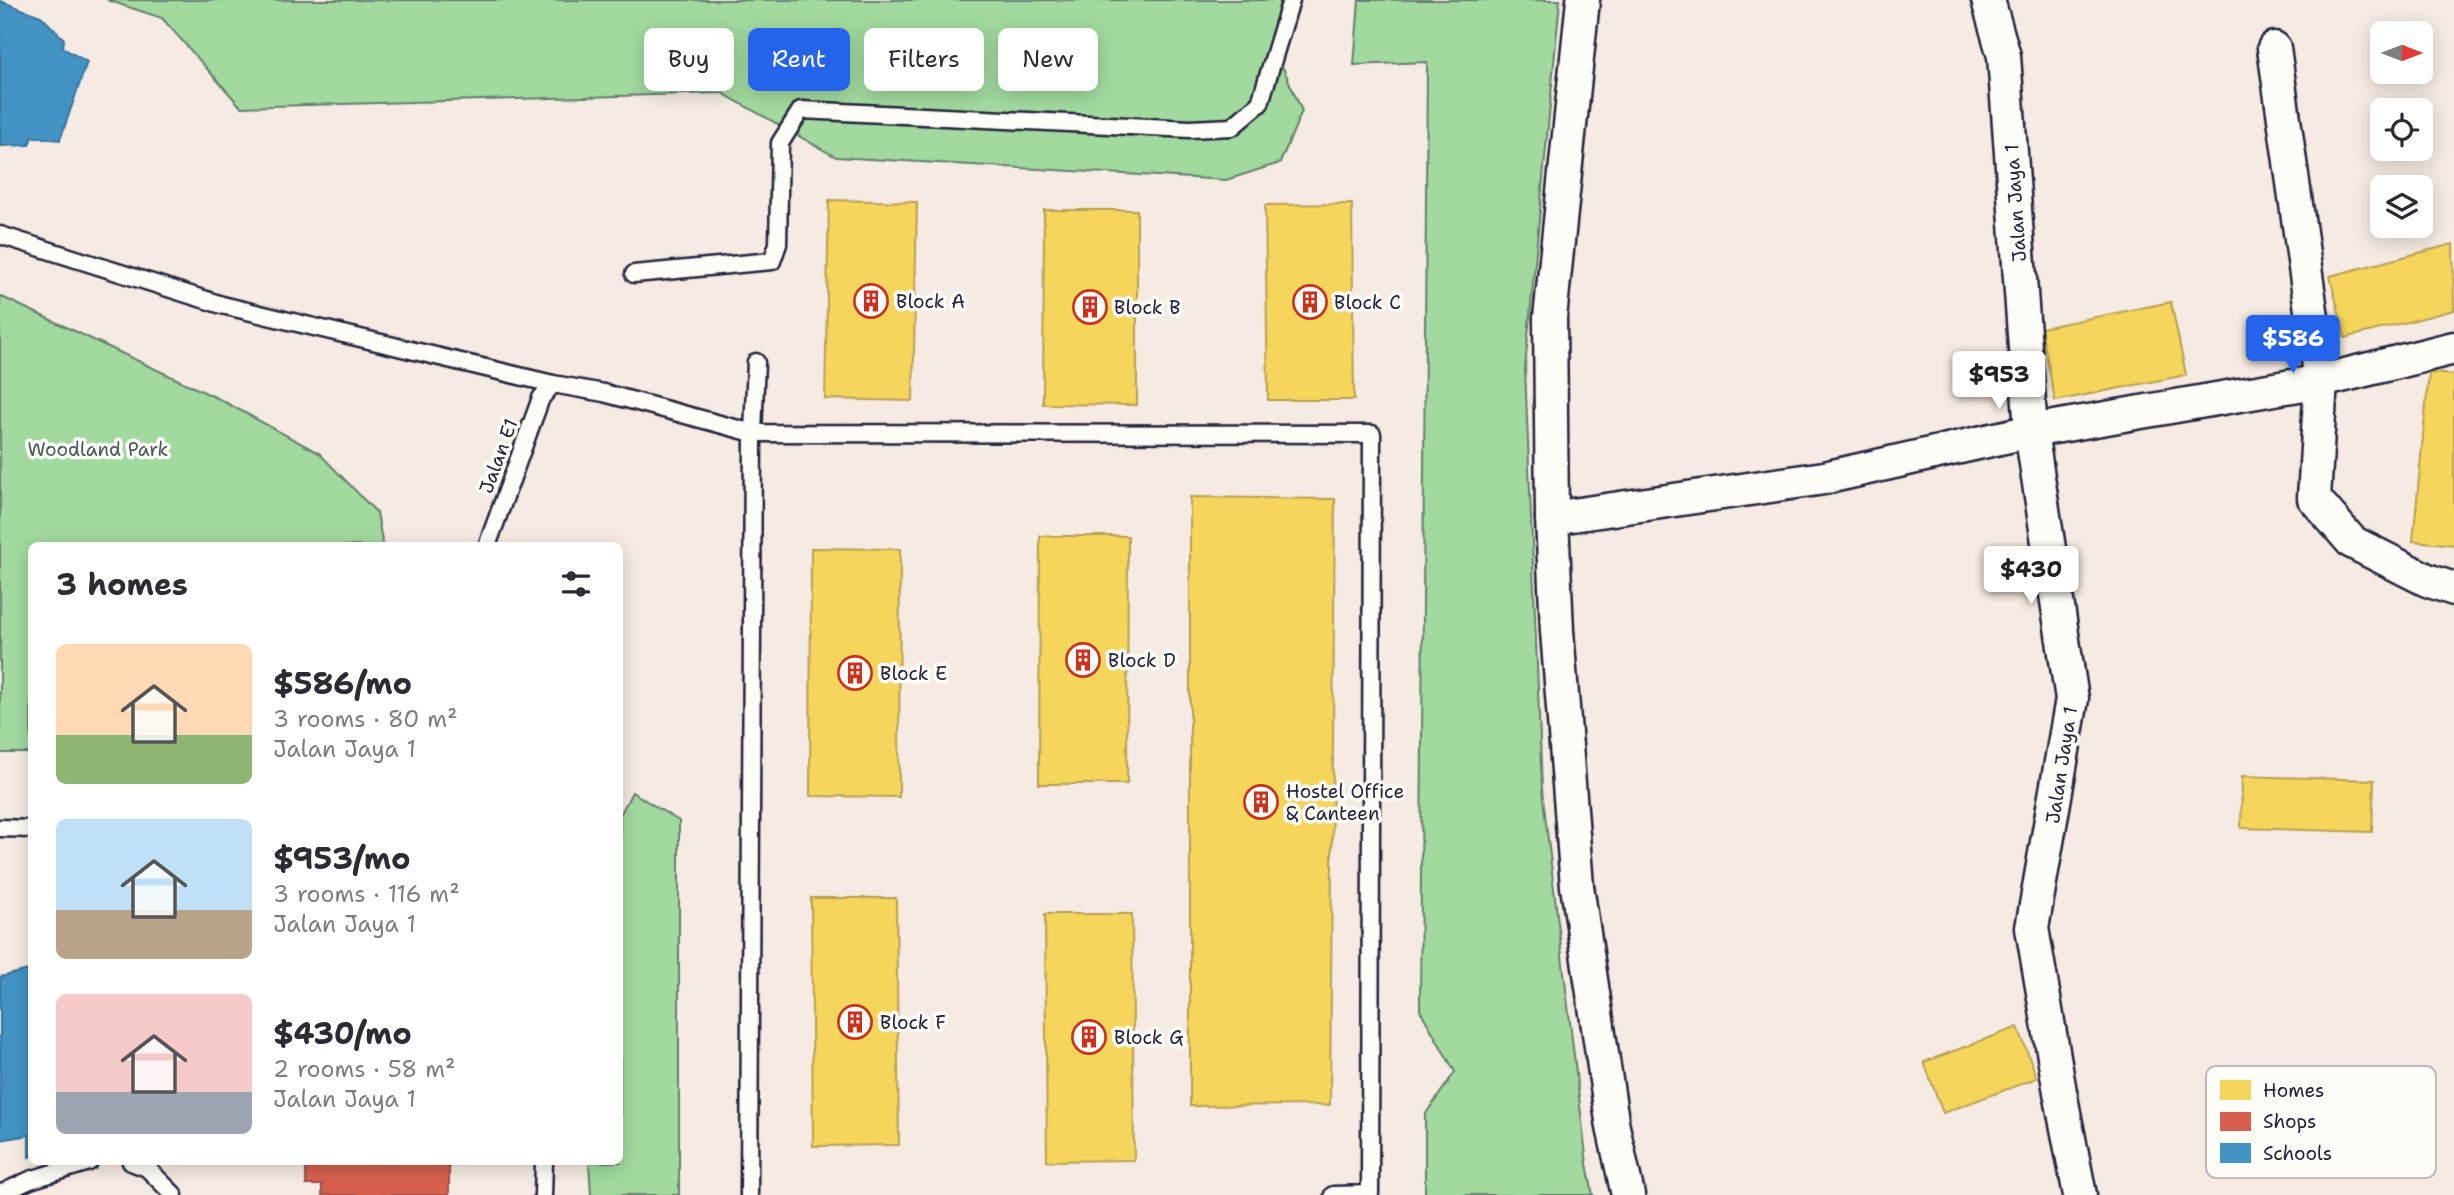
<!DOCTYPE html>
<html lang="en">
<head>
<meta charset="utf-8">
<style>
	:root { --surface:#fff; --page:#f7f7f7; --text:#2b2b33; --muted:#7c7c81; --accent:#2563eb }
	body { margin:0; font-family:"Shantell Sans",sans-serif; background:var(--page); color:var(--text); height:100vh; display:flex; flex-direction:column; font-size:26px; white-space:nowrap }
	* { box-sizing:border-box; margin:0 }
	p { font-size:23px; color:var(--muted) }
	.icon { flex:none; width:38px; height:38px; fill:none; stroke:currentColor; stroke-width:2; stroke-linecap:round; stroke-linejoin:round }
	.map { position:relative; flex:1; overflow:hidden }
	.details { position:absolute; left:28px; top:542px; width:595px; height:623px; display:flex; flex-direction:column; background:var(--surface); border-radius:10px; box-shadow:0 4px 18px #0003 }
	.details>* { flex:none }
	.banner { position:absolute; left:644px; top:28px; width:665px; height:63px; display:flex; gap:14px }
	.needle { width:46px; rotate:90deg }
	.controls { position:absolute; left:2370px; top:21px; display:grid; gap:14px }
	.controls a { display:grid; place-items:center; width:63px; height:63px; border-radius:10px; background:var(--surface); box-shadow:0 4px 18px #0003; font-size:35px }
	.price { position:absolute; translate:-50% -60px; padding:0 16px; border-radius:7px; background:#fff; color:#222; font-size:23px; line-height:46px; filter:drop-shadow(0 2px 4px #0008) }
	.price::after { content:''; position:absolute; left:50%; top:42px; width:21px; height:16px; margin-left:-10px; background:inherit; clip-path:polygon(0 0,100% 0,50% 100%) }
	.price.current { background:var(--accent); color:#fff }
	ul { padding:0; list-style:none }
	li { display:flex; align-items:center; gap:21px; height:175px; padding:0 28px }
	li span { display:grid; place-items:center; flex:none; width:196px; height:140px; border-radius:10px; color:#555 }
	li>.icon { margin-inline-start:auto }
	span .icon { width:84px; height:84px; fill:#fffc; stroke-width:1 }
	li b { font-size:30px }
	h2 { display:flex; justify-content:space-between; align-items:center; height:84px; padding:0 28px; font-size:30px }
	.pill { padding:0 24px; border-radius:10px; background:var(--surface); box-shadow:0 4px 18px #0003; font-size:24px; line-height:63px }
	.pill.current { background:var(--accent); color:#fff }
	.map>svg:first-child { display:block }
</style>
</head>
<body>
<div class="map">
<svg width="2454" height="1195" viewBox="0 0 2454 1195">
	<rect width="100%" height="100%" fill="#f6ebe2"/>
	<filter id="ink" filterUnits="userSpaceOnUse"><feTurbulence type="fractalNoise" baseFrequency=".0143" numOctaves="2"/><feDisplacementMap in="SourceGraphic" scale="14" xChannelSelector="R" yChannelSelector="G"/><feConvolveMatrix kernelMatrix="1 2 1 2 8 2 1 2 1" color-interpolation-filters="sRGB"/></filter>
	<g filter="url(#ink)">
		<g fill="#a1d99e" stroke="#627e6c" stroke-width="2">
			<polygon points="107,0 1280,0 1272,43 1302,111 1280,163 1226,180 836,157 722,93 241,107 162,18"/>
			<polygon points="1359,0 1560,0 1525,368 1542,789 1587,1164 1593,1195 1425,1195 1425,1115 1455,1072 1420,1010 1427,62 1354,65"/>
			<polygon points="0,296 221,400 319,453 377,513 383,546 32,546 31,753 0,753"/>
			<polygon points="632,792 679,821 679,1195 591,1195 589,1162 620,1162 620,815"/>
		</g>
		<g fill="#f6d55c" stroke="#b69f52" stroke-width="2">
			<polygon points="829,200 917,202 913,401 825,399"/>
			<polygon points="1352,204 1354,400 1268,400 1265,205"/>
			<polygon points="1044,210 1137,210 1137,405 1043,404"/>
			<polygon points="2453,244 2454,310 2345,338 2330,276"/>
			<polygon points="2171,302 2186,375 2055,401 2041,328"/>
			<polygon points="2429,373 2454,375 2454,545 2413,541"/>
			<polygon points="1190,497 1335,499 1330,1105 1190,1106"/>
			<polygon points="1040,536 1128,536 1127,784 1039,784"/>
			<polygon points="811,548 900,549 899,797 810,796"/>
			<polygon points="2242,776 2374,780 2372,832 2241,828"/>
			<polygon points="811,898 896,898 899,1145 813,1146"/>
			<polygon points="1045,914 1132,914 1134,1160 1047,1161"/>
			<polygon points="2018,1027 2037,1078 1943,1113 1924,1062"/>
		</g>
		<polygon fill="#d6604d" stroke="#a04d48" stroke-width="2" points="306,1162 449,1162 449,1195 322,1195 322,1185 306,1185"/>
		<g fill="#4393c3" stroke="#39719a" stroke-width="2">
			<polygon points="0,1 41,16 64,39 63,48 87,62 60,140 32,137 29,145 0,146"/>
			<polygon points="32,969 32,1156 29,1157 29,1135 0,1140 0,977"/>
		</g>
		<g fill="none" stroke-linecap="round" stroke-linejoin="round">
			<g stroke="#22223b" stroke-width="21">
				<g id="lane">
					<polyline points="0,235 222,305 553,384 604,393 753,433 749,1195"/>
					<polyline points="634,274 772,261 778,244 780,143 801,110 1190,129 1232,127 1260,103 1291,0"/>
					<polyline points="756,362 753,433 1372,434 1370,1194 1333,1195"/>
					<polyline points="487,546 541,398 553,384"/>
					<polyline points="0,828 32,829"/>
					<polyline points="131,1162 147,1168 174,1195"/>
					<polyline points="0,1194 30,1180 89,1162"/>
					<polyline points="543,1195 544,1162"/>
				</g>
			</g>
			<g stroke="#22223b" stroke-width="37">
				<g id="street">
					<polyline points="1583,0 1550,318 1552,518 1557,631 1577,886 1613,1127 1628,1195"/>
					<polyline points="1988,0 2004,56 2031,431 2072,699 2032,928 2060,1092 2080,1195"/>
					<polyline points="2274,48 2321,381 2314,498 2352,542 2427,580 2454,589"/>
					<polyline points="1552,518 1824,478 2031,431 2321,381 2454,348"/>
				</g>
			</g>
			<use href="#lane" stroke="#fdfcf7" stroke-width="16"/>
			<use href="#street" stroke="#fdfcf7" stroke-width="32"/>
		</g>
	</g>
	<defs>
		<g id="building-ring" transform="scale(1.75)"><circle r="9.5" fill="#fdfcf7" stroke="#c8321e" stroke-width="1.5"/><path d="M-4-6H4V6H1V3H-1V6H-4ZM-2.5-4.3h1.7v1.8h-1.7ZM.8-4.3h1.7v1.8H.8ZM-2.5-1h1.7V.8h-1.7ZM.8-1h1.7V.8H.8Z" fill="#c8321e"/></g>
	</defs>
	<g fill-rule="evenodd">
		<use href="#building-ring" x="871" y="301"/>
		<use href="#building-ring" x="1310" y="302"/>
		<use href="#building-ring" x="1090" y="307"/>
		<use href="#building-ring" x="1083" y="660"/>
		<use href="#building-ring" x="855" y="673"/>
		<use href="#building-ring" x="1261" y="802"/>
		<use href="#building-ring" x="855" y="1022"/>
		<use href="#building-ring" x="1089" y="1037"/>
	</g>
	<g text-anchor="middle" stroke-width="7" stroke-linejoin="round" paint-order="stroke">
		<g font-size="19" fill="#22223b" stroke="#fdfcf7">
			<text transform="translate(2015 203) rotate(-94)" y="7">Jalan Jaya 1</text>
			<text transform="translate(498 456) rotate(-70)" y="7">Jalan E1</text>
			<text transform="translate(2061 765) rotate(-81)" y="7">Jalan Jaya 1</text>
		</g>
		<g font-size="19" fill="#22223b" stroke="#fdfcf7" text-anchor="start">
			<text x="896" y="308">Block A</text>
			<text x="1334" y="309">Block C</text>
			<text x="1114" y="314">Block B</text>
			<text x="1108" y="667">Block D</text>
			<text x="880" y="680">Block E</text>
			<text x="1286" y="798">Hostel Office<tspan x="1286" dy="22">&amp; Canteen</tspan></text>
			<text x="880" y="1029">Block F</text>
			<text x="1114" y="1044">Block G</text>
		</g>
		<g font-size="19" fill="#485959" stroke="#fdfcf7">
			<text x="98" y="456">Woodland Park</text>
		</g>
	</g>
	<rect x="2206" y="1066" width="230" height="112" rx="10" fill="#fdfcf7" stroke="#bbbbbf" stroke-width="2"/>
	<rect x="2220" y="1080" width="31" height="20" fill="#f6d55c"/>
	<rect x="2220" y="1112" width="31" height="19" fill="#d6604d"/>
	<rect x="2220" y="1143" width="31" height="20" fill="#4393c3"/>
	<g font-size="19" fill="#22223b">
		<text x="2263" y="1097">Homes</text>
		<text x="2263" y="1128">Shops</text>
		<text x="2263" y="1160">Schools</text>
	</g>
</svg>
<div class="controls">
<a><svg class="needle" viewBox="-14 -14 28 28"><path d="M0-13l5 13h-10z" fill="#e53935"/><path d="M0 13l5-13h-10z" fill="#7c7c81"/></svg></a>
<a><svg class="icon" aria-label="locate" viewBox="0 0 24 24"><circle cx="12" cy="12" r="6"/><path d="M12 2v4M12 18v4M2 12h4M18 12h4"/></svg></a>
<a><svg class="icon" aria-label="layers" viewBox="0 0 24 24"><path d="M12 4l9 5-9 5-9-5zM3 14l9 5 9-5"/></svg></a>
</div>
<b class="price current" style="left:2293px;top:375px">$586</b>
<b class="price" style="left:1999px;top:411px">$953</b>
<b class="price" style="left:2031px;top:606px">$430</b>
<div class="banner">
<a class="pill">Buy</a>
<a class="pill current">Rent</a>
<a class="pill">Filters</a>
<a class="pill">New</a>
</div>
<section class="details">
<h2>3 homes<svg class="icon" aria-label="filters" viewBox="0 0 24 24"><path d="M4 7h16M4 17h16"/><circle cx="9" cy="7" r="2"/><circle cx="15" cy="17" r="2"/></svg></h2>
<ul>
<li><span style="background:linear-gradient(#ffd9b3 65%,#8fb573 0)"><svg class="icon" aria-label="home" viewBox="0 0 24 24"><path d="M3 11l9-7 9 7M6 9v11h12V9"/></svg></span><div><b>$586/mo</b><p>3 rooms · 80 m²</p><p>Jalan Jaya 1</p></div></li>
<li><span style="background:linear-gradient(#bfe0f5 65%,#b9a48a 0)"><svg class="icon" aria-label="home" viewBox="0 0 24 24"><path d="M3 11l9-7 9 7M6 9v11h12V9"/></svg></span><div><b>$953/mo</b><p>3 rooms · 116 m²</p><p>Jalan Jaya 1</p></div></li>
<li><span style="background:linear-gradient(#f6c9c9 70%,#9aa5b1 0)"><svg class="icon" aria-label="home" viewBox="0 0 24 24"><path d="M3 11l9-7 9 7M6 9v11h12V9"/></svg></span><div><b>$430/mo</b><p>2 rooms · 58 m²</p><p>Jalan Jaya 1</p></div></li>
</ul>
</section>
</div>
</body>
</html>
